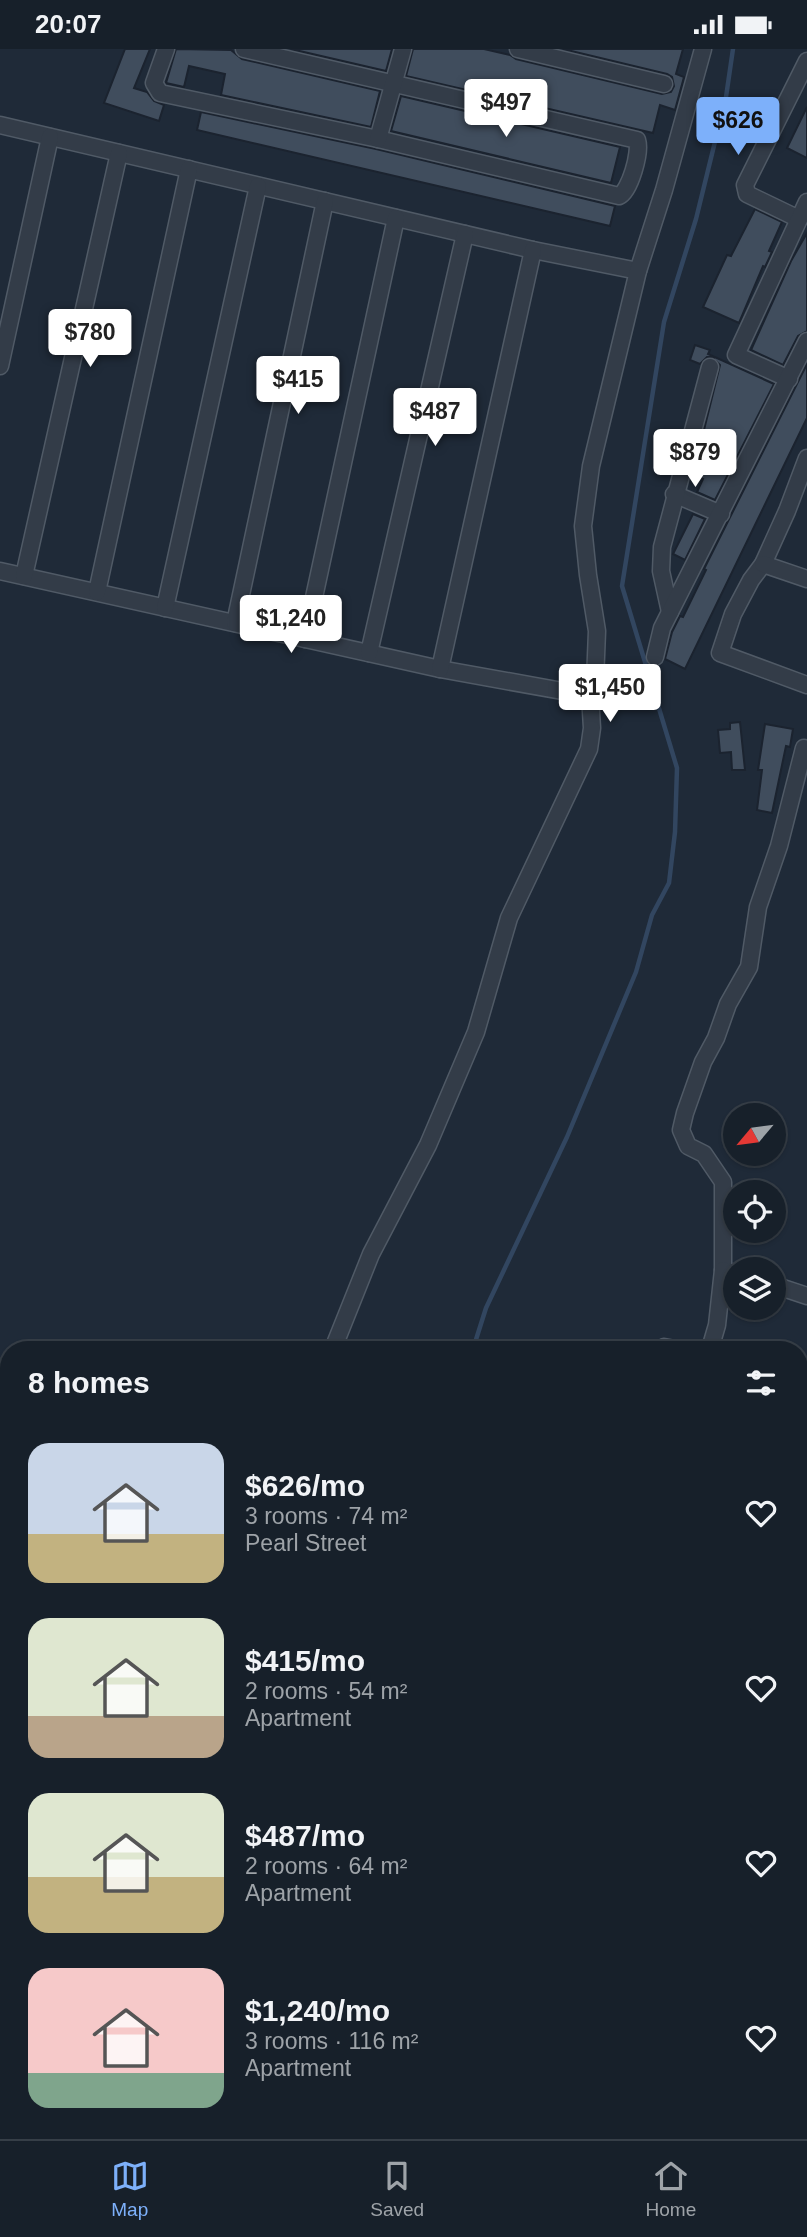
<!DOCTYPE html>
<html lang="en">
<head>
<meta charset="utf-8">
<style>
	:root { --surface:#17202a; --page:#202832; --text:#f1f3f6; --muted:#9ea3a8; --line:#363e47; --accent:#7db0fa }
	body { margin:0; font-family:Helvetica,sans-serif; background:var(--page); color:var(--text); height:100vh; display:flex; flex-direction:column; font-size:26px; white-space:nowrap }
	* { box-sizing:border-box; margin:0 }
	p { font-size:23px; color:var(--muted) }
	.icon { flex:none; width:38px; height:38px; fill:none; stroke:currentColor; stroke-width:2; stroke-linecap:round; stroke-linejoin:round }
	.map { position:relative; flex:1; overflow:hidden }
	.panel { position:absolute; left:0px; top:1292px; width:808px; height:800px; display:flex; flex-direction:column; background:var(--surface); border-radius:28px 28px 0 0; box-shadow:0 2px 5px #0004,0 0 0 2px var(--line) }
	.panel>* { flex:none }
	.needle { width:46px; rotate:241deg }
	.buttons { position:absolute; left:723px; top:1054px; display:grid; gap:14px }
	.buttons a { display:grid; place-items:center; width:63px; height:63px; border-radius:50%; background:var(--surface); box-shadow:0 2px 5px #0004,0 0 0 2px var(--line); font-size:35px }
	.price { position:absolute; translate:-50% -60px; padding:0 16px; border-radius:7px; background:#fff; color:#222; font-size:23px; line-height:46px; filter:drop-shadow(0 2px 4px #0008) }
	.price::after { content:''; position:absolute; left:50%; top:42px; width:21px; height:16px; margin-left:-10px; background:inherit; clip-path:polygon(0 0,100% 0,50% 100%) }
	.price.selected { background:var(--accent); color:#111 }
	ul { padding:0; list-style:none }
	li { display:flex; align-items:center; gap:21px; height:175px; padding:0 28px }
	li span { display:grid; place-items:center; flex:none; width:196px; height:140px; border-radius:21px; color:#555 }
	li>.icon { margin-inline-start:auto }
	span .icon { width:84px; height:84px; fill:#fffc; stroke-width:1 }
	li b { font-size:30px }
	h2 { display:flex; justify-content:space-between; align-items:center; height:84px; padding:0 28px; font-size:30px }
	.status { display:flex; justify-content:space-between; align-items:center; height:49px; padding:0 35px; background:var(--surface); direction:ltr }
	.status svg { height:19px; fill:currentColor }
	.dock { display:flex; justify-content:space-around; align-items:center; height:98px; border-top:2px solid var(--line); background:var(--surface); font-size:19px; color:var(--muted) }
	.dock a { display:grid; justify-items:center; gap:4px }
	.dock .selected { color:var(--accent) }
	.map>svg:first-child { display:block }
</style>
</head>
<body>
<div class="status"><b>20:07</b><svg viewBox="0 0 49 12"><path d="M0 12V9h3v3zM5 12V6h3v6zM10 12V3h3v9zM15 12V0h3v12zM26 1h20v11H26zM47 4h2v5h-2z"/></svg></div>
<div class="map">
<svg width="807" height="2090" viewBox="0 0 807 2090">
	<rect width="100%" height="100%" fill="#1f2a38"/>
	<polygon fill="#213639" points="0,1376 9,1378 9,1517 0,1515"/>
	<g fill="none" stroke-linecap="round" stroke-linejoin="round">
		<g stroke="#324660" stroke-width="4.5">
			<polyline points="473,1300 486,1259 567,1088 636,923 652,866 669,834 675,783 677,719 622,537 664,273 696,170 726,48 733,0"/>
			<polyline points="0,2028 9,2025"/>
		</g>
	</g>
	<g fill="#404d5d" stroke="#1b232f" stroke-width="2">
		<polygon points="125,0 150,0 134,39 147,43 154,52 164,56 159,72 104,54"/>
		<polygon points="176,0 231,1 242,10 380,42 371,78 221,46 225,25 189,17 184,38 166,34"/>
		<polygon points="291,0 392,0 386,22"/>
		<polygon points="413,0 484,0 510,6 516,10 662,45 671,43 674,37 672,28 667,25 563,0 683,0 676,25 684,28 675,61 660,56 653,84 406,27"/>
		<polygon points="401,47 620,98 611,134 391,82"/>
		<polygon points="807,58 807,109 787,99"/>
		<polygon points="201,63 376,100 615,157 610,177 197,81"/>
		<polygon points="755,160 782,173 769,202 772,203 765,218 763,217 739,274 703,258 727,206 731,207"/>
		<polygon points="807,184 807,282 798,287 783,316 751,301 791,212"/>
		<polygon points="695,296 710,301 708,305 774,335 715,451 697,443 703,430 692,425 706,391 702,389 720,316 712,308 707,308 700,315 690,311"/>
		<polygon points="807,315 807,369 685,620 665,610 672,583 680,567 683,568 706,521 704,520"/>
		<polygon points="693,465 705,470 685,511 673,505"/>
		<polygon points="740,673 745,721 732,721 731,703 720,704 718,681 730,680 730,674"/>
		<polygon points="765,675 793,680 790,698 786,697 772,764 757,761 762,721 758,721"/>
	</g>
	<g fill="none" stroke-linecap="round" stroke-linejoin="round">
		<g stroke="#505a66" stroke-width="11">
			<polyline id="lane" points="414,2090 418,2082"/>
		</g>
		<g stroke="#505a66" stroke-width="19">
			<g id="street">
				<path d="M166,0L154,34L160,44L378,90L619,147C630,142 641,103 637,91L244,0"/>
				<polyline points="518,0 664,35"/>
				<polyline points="0,76 533,201 638,222"/>
				<polyline points="378,90 403,0"/>
				<polyline points="799,170 747,145 745,136 807,12"/>
				<polyline points="0,317 50,88"/>
				<polyline points="789,330 736,306 807,153"/>
				<polyline points="807,409 787,462 763,515 751,531 733,565 720,604 807,636"/>
				<polyline points="674,445 721,465"/>
				<polyline points="763,515 807,530"/>
				<polyline points="0,522 440,620 590,647"/>
				<polyline points="24,527 119,104"/>
				<polyline points="97,543 189,120"/>
				<polyline points="165,559 258,137"/>
				<polyline points="670,563 661,522 662,498 710,318"/>
				<polyline points="235,574 325,152"/>
				<polyline points="305,590 396,169"/>
				<polyline points="369,604 465,185"/>
				<polyline points="655,608 662,579 807,292"/>
				<polyline points="440,620 533,201"/>
				<polyline points="735,1224 723,1221 723,1133 704,1105 688,1097 681,1081 685,1064 703,1013 716,989 728,955 749,918 758,858 779,797 804,699"/>
				<polyline points="774,1236 807,1247"/>
				<polyline points="664,1298 675,1300"/>
				<polyline points="333,1300 371,1205 428,1096 476,983 509,869 589,700 592,679 590,647 595,632 597,582 588,526 583,477 591,417 638,222 664,141 703,0"/>
				<polyline points="710,1300 717,1276 723,1221"/>
				<polyline points="800,1329 807,1331"/>
				<polyline points="800,1422 807,1423"/>
				<polyline points="0,1431 9,1432"/>
				<polyline points="800,1465 807,1466"/>
				<polyline points="0,1982 9,1975"/>
				<polyline points="317,2090 319,2082"/>
				<polyline points="368,2090 369,2082"/>
			</g>
		</g>
		<polyline stroke="#3c5253" stroke-width="2.5" stroke-dasharray="5 5" stroke-linecap="butt" points="0,1750 9,1750"/>
		<use href="#lane" stroke="#333c48" stroke-width="8"/>
		<use href="#street" stroke="#333c48" stroke-width="16"/>
	</g>
</svg>
<div class="buttons">
<a><svg class="needle" viewBox="-14 -14 28 28"><path d="M0-13l5 13h-10z" fill="#e53935"/><path d="M0 13l5-13h-10z" fill="#9ea3a8"/></svg></a>
<a><svg class="icon" aria-label="locate" viewBox="0 0 24 24"><circle cx="12" cy="12" r="6"/><path d="M12 2v4M12 18v4M2 12h4M18 12h4"/></svg></a>
<a><svg class="icon" aria-label="layers" viewBox="0 0 24 24"><path d="M12 4l9 5-9 5-9-5zM3 14l9 5 9-5"/></svg></a>
</div>
<b class="price" style="left:506px;top:90px">$497</b>
<b class="price selected" style="left:738px;top:108px">$626</b>
<b class="price" style="left:90px;top:320px">$780</b>
<b class="price" style="left:298px;top:367px">$415</b>
<b class="price" style="left:435px;top:399px">$487</b>
<b class="price" style="left:695px;top:440px">$879</b>
<b class="price" style="left:291px;top:606px">$1,240</b>
<b class="price" style="left:610px;top:675px">$1,450</b>
<section class="panel">
<h2>8 homes<svg class="icon" aria-label="filters" viewBox="0 0 24 24"><path d="M4 7h16M4 17h16"/><circle cx="9" cy="7" r="2"/><circle cx="15" cy="17" r="2"/></svg></h2>
<ul>
<li><span style="background:linear-gradient(#c9d6e8 65%,#c2b280 0)"><svg class="icon" aria-label="home" viewBox="0 0 24 24"><path d="M3 11l9-7 9 7M6 9v11h12V9"/></svg></span><div><b>$626/mo</b><p>3 rooms · 74 m²</p><p>Pearl Street</p></div><svg class="icon" aria-label="heart" viewBox="0 0 24 24"><path d="M12 20l-8-8c-3-5 5-10 8-4 3-6 11-1 8 4z"/></svg></li>
<li><span style="background:linear-gradient(#dfe7d0 70%,#b9a48a 0)"><svg class="icon" aria-label="home" viewBox="0 0 24 24"><path d="M3 11l9-7 9 7M6 9v11h12V9"/></svg></span><div><b>$415/mo</b><p>2 rooms · 54 m²</p><p>Apartment</p></div><svg class="icon" aria-label="heart" viewBox="0 0 24 24"><path d="M12 20l-8-8c-3-5 5-10 8-4 3-6 11-1 8 4z"/></svg></li>
<li><span style="background:linear-gradient(#dfe7d0 60%,#c2b280 0)"><svg class="icon" aria-label="home" viewBox="0 0 24 24"><path d="M3 11l9-7 9 7M6 9v11h12V9"/></svg></span><div><b>$487/mo</b><p>2 rooms · 64 m²</p><p>Apartment</p></div><svg class="icon" aria-label="heart" viewBox="0 0 24 24"><path d="M12 20l-8-8c-3-5 5-10 8-4 3-6 11-1 8 4z"/></svg></li>
<li><span style="background:linear-gradient(#f6c9c9 75%,#7fa58c 0)"><svg class="icon" aria-label="home" viewBox="0 0 24 24"><path d="M3 11l9-7 9 7M6 9v11h12V9"/></svg></span><div><b>$1,240/mo</b><p>3 rooms · 116 m²</p><p>Apartment</p></div><svg class="icon" aria-label="heart" viewBox="0 0 24 24"><path d="M12 20l-8-8c-3-5 5-10 8-4 3-6 11-1 8 4z"/></svg></li>
</ul>
</section>
</div>
<nav class="dock">
<a class="selected"><svg class="icon" aria-label="map" viewBox="0 0 24 24"><path d="M3 6l6-2 6 2 6-2v14l-6 2-6-2-6 2zM9 4v14M15 6v14"/></svg>Map</a>
<a><svg class="icon" aria-label="saved" viewBox="0 0 24 24"><path d="M7 4h10v16l-5-4-5 4z"/></svg>Saved</a>
<a><svg class="icon" aria-label="home" viewBox="0 0 24 24"><path d="M3 11l9-7 9 7M6 9v11h12V9"/></svg>Home</a>
</nav>
</body>
</html>
